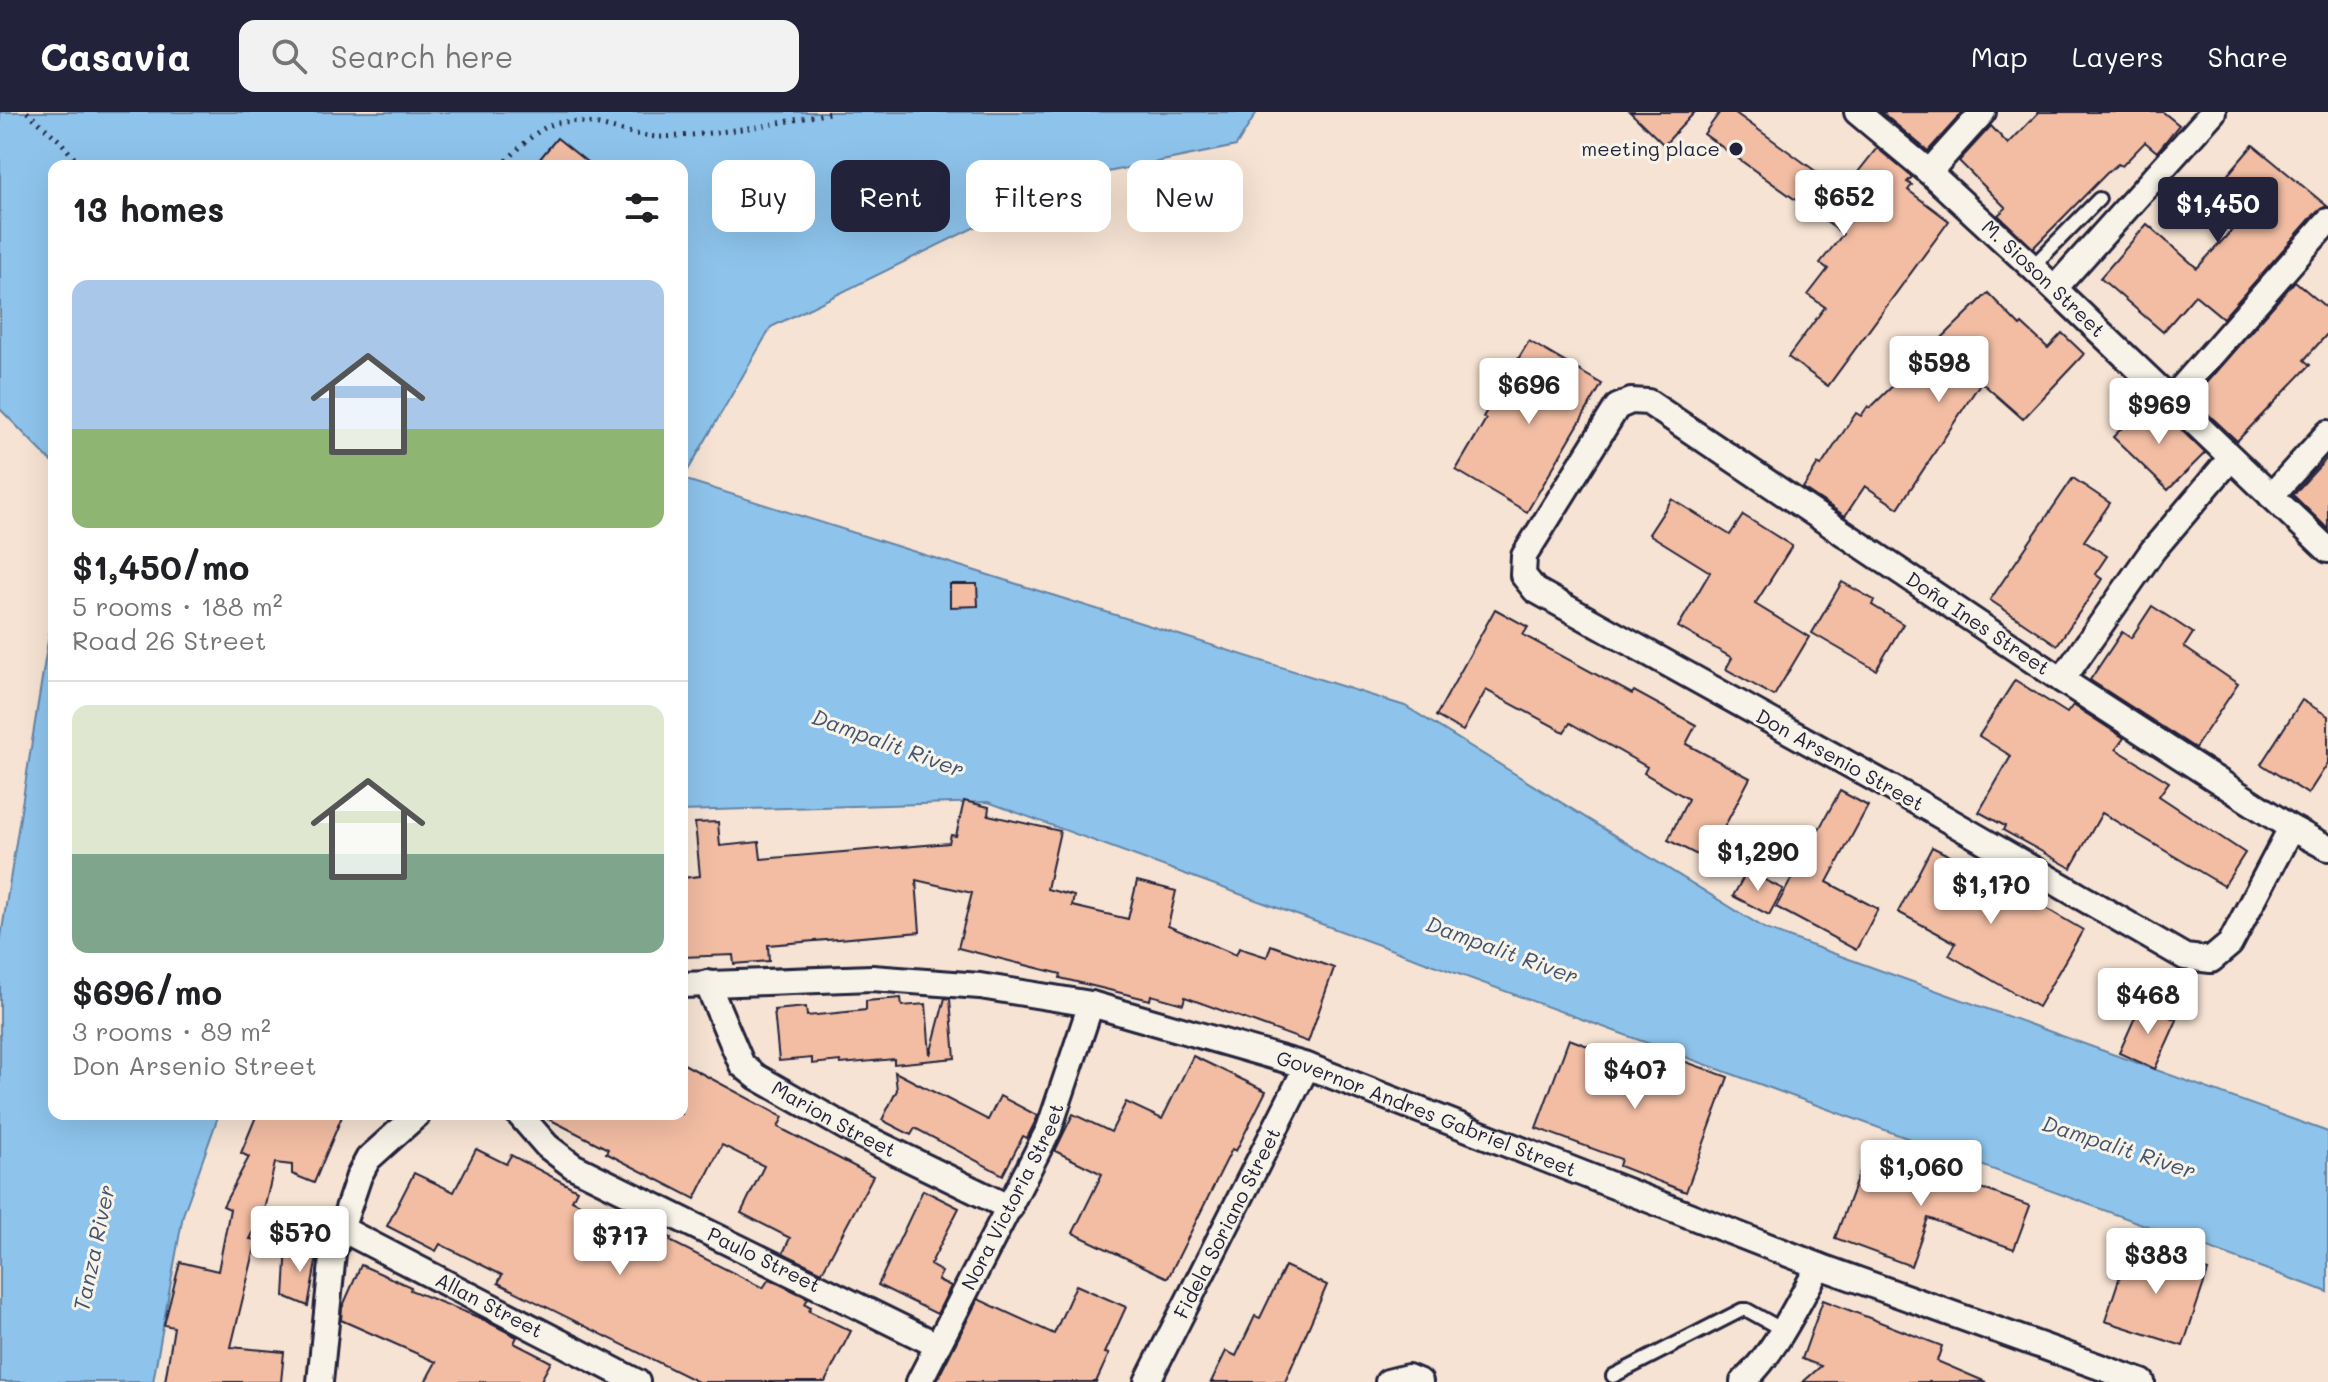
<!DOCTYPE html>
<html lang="en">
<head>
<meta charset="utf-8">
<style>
	:root { --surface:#fff; --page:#f2f2f2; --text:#202124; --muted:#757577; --line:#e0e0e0; --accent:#22223b }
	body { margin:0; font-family:Mali,sans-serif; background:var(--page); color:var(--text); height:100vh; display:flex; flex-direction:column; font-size:30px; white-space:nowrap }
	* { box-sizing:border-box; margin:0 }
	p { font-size:26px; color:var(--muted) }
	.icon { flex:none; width:44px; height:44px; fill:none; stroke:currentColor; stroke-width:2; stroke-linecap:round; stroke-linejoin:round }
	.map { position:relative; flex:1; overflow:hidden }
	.side { position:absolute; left:48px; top:48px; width:640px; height:960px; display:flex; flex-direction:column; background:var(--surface); border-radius:16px; box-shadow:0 8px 32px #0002 }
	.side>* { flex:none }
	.guide { position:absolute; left:712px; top:48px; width:760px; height:72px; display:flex; gap:16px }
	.price { position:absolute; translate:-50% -68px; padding:0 18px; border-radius:8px; background:#fff; color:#222; font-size:26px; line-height:52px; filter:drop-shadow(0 2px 4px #0008) }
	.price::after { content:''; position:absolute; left:50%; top:48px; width:24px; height:18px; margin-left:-12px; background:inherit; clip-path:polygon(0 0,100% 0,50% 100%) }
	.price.on { background:var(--accent); color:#fff }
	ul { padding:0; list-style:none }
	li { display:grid; align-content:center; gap:16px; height:424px; padding:0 24px }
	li+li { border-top:2px solid var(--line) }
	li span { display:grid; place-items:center; height:248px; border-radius:16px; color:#555 }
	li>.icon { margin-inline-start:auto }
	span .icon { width:144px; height:144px; fill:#fffc; stroke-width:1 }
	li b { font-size:34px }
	h2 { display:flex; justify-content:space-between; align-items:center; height:96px; padding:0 24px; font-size:34px }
	.pill { padding:0 28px; border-radius:16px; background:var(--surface); box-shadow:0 8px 32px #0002; font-size:28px; line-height:72px }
	.pill.on { background:var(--accent); color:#fff }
	header { display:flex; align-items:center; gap:48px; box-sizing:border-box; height:112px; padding:0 40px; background:var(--accent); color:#fff }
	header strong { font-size:38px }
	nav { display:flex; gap:44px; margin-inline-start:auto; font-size:28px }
	.search { width:560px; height:72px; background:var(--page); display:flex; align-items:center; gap:20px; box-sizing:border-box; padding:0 28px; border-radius:16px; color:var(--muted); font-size:30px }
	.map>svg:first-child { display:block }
</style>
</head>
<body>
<header>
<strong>Casavia</strong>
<div class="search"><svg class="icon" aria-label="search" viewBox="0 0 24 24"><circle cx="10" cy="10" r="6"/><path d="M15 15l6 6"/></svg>Search here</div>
<nav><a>Map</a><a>Layers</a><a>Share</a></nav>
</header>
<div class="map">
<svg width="2328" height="1270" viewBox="0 0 2328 1270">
	<rect width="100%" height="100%" fill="#f6e3d3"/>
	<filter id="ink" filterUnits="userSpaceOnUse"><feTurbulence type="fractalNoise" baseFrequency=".0125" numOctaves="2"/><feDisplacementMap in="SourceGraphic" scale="16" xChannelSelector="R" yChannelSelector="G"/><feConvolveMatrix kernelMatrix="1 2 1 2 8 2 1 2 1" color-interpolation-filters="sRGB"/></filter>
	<g filter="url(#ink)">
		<g fill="#8ec4ec" stroke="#6383a5" stroke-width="2">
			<polygon points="0,0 1257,0 1236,34 1073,67 771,215 683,367 1405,594 1766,817 2328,1020 2328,1180 988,690 682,699 682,54 54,54 54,352 0,297"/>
			<polygon points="54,491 54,1002 219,1002 183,1103 153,1270 0,1270 0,831"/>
		</g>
		<g fill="#f2bda3" stroke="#22223b" stroke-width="2">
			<polygon points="1630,0 1695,0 1664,33"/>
			<polygon points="1720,0 1734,0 1843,79 1877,36 1912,65 1907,70 1912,73 1908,78 1949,109 1828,274 1788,245 1825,195 1808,183 1828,157 1820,151 1843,122 1704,22"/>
			<polygon points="1881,0 1963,0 1928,39"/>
			<polygon points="2039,0 2163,0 2179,13 2157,40 2145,30 2122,54 2118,52 2107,61 2033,136 1998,103 2006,96 1959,49 1991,14 2008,32"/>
			<polygon points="557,26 592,54 534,54"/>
			<polygon points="2253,33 2327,94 2317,99 2223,206 2195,183 2163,220 2100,166 2147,112 2197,156 2232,118 2202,93"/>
			<polygon points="2295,169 2328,197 2328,221 2304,248 2310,253 2237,329 2192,287"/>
			<polygon points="1988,181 2020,214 2022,212 2048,236 2062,221 2084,242 2023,307 1981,270 1898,396 1865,374 1845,404 1803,376 1818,352 1821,354 1856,301 1861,304 1868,294 1870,296"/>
			<polygon points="1529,229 1602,272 1527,400 1456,358 1486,307 1483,305"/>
			<polygon points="2147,291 2166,310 2169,306 2205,341 2168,378 2113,325"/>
			<polygon points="2328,345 2328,417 2293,383"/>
			<polygon points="2073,366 2110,391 2084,429 2107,444 2095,462 2102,467 2057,533 1990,488"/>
			<polygon points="1672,387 1730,423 1743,403 1792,434 1755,492 1809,525 1774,584 1726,557 1732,546 1678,515 1710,460 1649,422"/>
			<polygon points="1842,470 1874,488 1872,493 1903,512 1876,558 1812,521"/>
			<polygon points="950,472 977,472 978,494 950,495"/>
			<polygon points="2152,494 2193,521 2184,535 2238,572 2195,636 2090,568 2122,520 2131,526"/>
			<polygon points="1495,497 1528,515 1523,523 1632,582 1634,579 1696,613 1686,632 1750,666 1707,748 1668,728 1688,687 1644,661 1647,655 1570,611 1564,620 1486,578 1463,619 1436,604"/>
			<polygon points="2015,568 2067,601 2073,593 2124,626 2116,637 2169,670 2159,684 2245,741 2224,774 2102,701 2071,756 2003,718 2005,714 1979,700 2011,644 1979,624"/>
			<polygon points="2302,588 2328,604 2328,651 2308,682 2261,652"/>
			<polygon points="1840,679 1868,694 1827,770 1878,797 1856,838 1776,795"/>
			<polygon points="964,689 989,695 988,703 1060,719 1047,777 1074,784 1072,794 1128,807 1137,769 1176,779 1168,814 1236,843 1239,836 1267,845 1271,833 1334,856 1308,930 1185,885 1183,892 1151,883 1150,888 1060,866 1061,862 958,836 972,781 916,768 920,820 768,833 769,849 734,852 733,843 682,845 682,766 700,764 695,711 718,710 720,734 759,730 761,747 949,731 951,723 956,724"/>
			<polygon points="1932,735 1994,766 2083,818 2038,895 1949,843 1956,831 1898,800"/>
			<polygon points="1747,759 1783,777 1769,803 1733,784"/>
			<polygon points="901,886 902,894 926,892 930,943 945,886 950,887 955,946 894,952 894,947 841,952 840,949 812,952 812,946 779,949 774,898 806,895 807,904 866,898 866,889"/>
			<polygon points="2141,892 2177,908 2155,957 2119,941"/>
			<polygon points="1569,927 1655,959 1661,941 1728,965 1686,1080 1619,1054 1621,1047 1536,1016"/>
			<polygon points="1193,944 1266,979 1236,1039 1232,1037 1168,1166 1073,1121 1102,1062 1055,1039 1073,1002 1111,1020 1126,990 1162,1007"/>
			<polygon points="682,951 783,1005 778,1015 873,1064 822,1160 783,1141 790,1126 741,1101 764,1054 722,1033 695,1087 606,1041 608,1037 539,1002 682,1002"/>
			<polygon points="895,960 988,1008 1000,984 1038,1004 1027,1026 1023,1024 1003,1063 915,1016 911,1023 882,1008 897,978"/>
			<polygon points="257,1002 343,1002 314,1071 292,1062 292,1053 275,1051 263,1102 250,1127 257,1128 231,1235 284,1240 281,1270 165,1270 174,1215 164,1213 180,1150 218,1159 230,1097 223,1094 249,1045 241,1041"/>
			<polygon points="1869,1035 2030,1094 2014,1137 1928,1106 1911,1154 1835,1126"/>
			<polygon points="476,1037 506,1052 511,1043 577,1078 572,1088 620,1113 625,1103 671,1126 670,1129 763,1176 769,1167 808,1186 805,1192 811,1195 809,1199 851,1219 825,1270 698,1270 498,1171 502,1163 440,1132 436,1139 387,1114 414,1061 454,1080"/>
			<polygon points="923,1078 959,1096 930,1153 942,1160 938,1168 951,1174 937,1202 878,1173"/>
			<polygon points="287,1133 318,1139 308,1194 284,1184"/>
			<polygon points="2130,1134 2208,1159 2183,1234 2105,1209"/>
			<polygon points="361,1153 411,1175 410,1178 480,1206 517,1225 514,1231 551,1250 540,1270 425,1270 436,1250 341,1208 342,1196"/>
			<polygon points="1285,1154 1327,1173 1285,1270 1211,1270 1226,1239 1236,1244 1255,1204 1260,1206"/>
			<polygon points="1076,1173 1126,1195 1105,1241 1109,1242 1096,1270 936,1270 978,1187 1054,1222"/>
			<polygon points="1823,1188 1942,1234 1937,1249 1986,1270 1803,1270 1821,1254 1802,1247"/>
		</g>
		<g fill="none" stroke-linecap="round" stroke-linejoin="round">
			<g stroke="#22223b" stroke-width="18">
				<g id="service">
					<polyline points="2032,155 2099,87"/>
					<polyline points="1613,1264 1742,1198 1747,1198 1783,1218"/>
				</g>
			</g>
			<g stroke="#22223b" stroke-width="30">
				<g id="minor">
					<path id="s1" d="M1857,0L1929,60L2032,155L2328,438"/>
					<polyline points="1929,60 1983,0"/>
					<polyline points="2055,176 2213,0"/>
					<polyline points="2170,289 2328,109"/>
					<polyline points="2271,384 2328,321"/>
					<polyline points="2062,568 2153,438 2231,346"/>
					<path id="s2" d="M2291,716L2230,832L2211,848L2185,845L1915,689L1535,478L1523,463L1524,444L1617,295L1631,289L1648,290L2062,568L2291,716L2328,736"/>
					<path id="s3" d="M707,871L742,953L757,965L854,1020L1010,1096"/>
					<path id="s4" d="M682,873L872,866L980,874L1091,892L1307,954L1819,1154L2142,1270"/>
					<path id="s5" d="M519,1002L547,1034L573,1054L937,1233"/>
					<path id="s6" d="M340,1116L637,1270"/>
					<polyline points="320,1270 333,1141 359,1064 368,1047 418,1002"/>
					<path id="s7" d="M919,1270L1049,1017L1091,892"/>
					<path id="s8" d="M1147,1270L1307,954"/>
					<polyline points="1388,1270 1408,1265 1420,1270"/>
					<path d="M1743,1270C1777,1238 1796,1194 1819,1154"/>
				</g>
			</g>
			<g stroke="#22223b" stroke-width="5" stroke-dasharray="2 6" stroke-linecap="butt">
				<polyline points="27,0 60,29 81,54"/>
				<path d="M501,54C516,40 534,18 554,12C585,2 630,26 663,25C720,22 778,12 834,0"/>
			</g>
			<use href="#service" stroke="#f7f3e8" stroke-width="12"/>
			<use href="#minor" stroke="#f7f3e8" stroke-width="24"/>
		</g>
	</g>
	<circle fill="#22223b" stroke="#f7f3e8" stroke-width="3" cx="1736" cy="37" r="8"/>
	<g text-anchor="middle" stroke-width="6" stroke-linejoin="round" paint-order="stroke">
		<g font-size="20" fill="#22223b" stroke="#f7f3e8" text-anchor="end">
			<text x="1720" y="44">meeting place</text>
		</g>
		<g font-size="20" fill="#22223b" stroke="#f7f3e8">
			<text dy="7" stroke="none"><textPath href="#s1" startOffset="250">M. Sioson Street</textPath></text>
			<text dy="7" stroke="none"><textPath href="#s2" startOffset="1572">Doña Ines Street</textPath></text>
			<text transform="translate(1840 648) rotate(29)" y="7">Don Arsenio Street</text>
			<text dy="7" stroke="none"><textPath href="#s4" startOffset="764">Governor Andres Gabriel Street</textPath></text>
			<text dy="7" stroke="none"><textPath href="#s3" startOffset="196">Marion Street</textPath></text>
			<text dy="7" stroke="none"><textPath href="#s7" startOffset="208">Nora Victoria Street</textPath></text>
			<text dy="7" stroke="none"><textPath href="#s8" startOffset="178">Fidela Soriano Street</textPath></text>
			<text dy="7" stroke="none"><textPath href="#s5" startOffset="288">Paulo Street</textPath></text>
			<text dy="7" stroke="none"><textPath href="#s6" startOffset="168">Allan Street</textPath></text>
		</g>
		<g font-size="22" font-style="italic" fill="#425370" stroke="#f7f3e8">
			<text transform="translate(888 631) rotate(20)" y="8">Dampalit River</text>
			<text transform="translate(1502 838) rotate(20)" y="8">Dampalit River</text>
			<text transform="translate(2119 1035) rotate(18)" y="8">Dampalit River</text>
			<text transform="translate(94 1136) rotate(-78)" y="8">Tanza River</text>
		</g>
	</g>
</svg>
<b class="price" style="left:1844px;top:126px">$652</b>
<b class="price on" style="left:2218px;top:133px">$1,450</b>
<b class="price" style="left:1939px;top:292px">$598</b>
<b class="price" style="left:1529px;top:314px">$696</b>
<b class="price" style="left:2159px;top:334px">$969</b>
<b class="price" style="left:1758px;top:781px">$1,290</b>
<b class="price" style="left:1991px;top:814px">$1,170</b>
<b class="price" style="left:2148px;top:924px">$468</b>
<b class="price" style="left:1635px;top:999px">$407</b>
<b class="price" style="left:1921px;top:1096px">$1,060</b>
<b class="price" style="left:300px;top:1162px">$570</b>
<b class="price" style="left:620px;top:1165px">$717</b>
<b class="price" style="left:2156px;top:1184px">$383</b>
<div class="guide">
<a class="pill">Buy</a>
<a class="pill on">Rent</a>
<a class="pill">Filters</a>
<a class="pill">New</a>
</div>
<section class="side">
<h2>13 homes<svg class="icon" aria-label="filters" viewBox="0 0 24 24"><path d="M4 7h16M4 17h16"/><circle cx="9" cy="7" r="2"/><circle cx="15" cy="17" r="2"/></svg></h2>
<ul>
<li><span style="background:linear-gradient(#a9c7e8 60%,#8fb573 0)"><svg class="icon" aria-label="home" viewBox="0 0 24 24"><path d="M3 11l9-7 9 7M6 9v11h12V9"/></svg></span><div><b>$1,450/mo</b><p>5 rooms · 188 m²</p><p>Road 26 Street</p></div></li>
<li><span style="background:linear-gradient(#dfe7d0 60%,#7fa58c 0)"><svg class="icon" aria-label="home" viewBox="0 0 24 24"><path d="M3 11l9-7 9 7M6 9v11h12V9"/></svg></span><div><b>$696/mo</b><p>3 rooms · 89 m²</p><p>Don Arsenio Street</p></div></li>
</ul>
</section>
</div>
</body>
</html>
